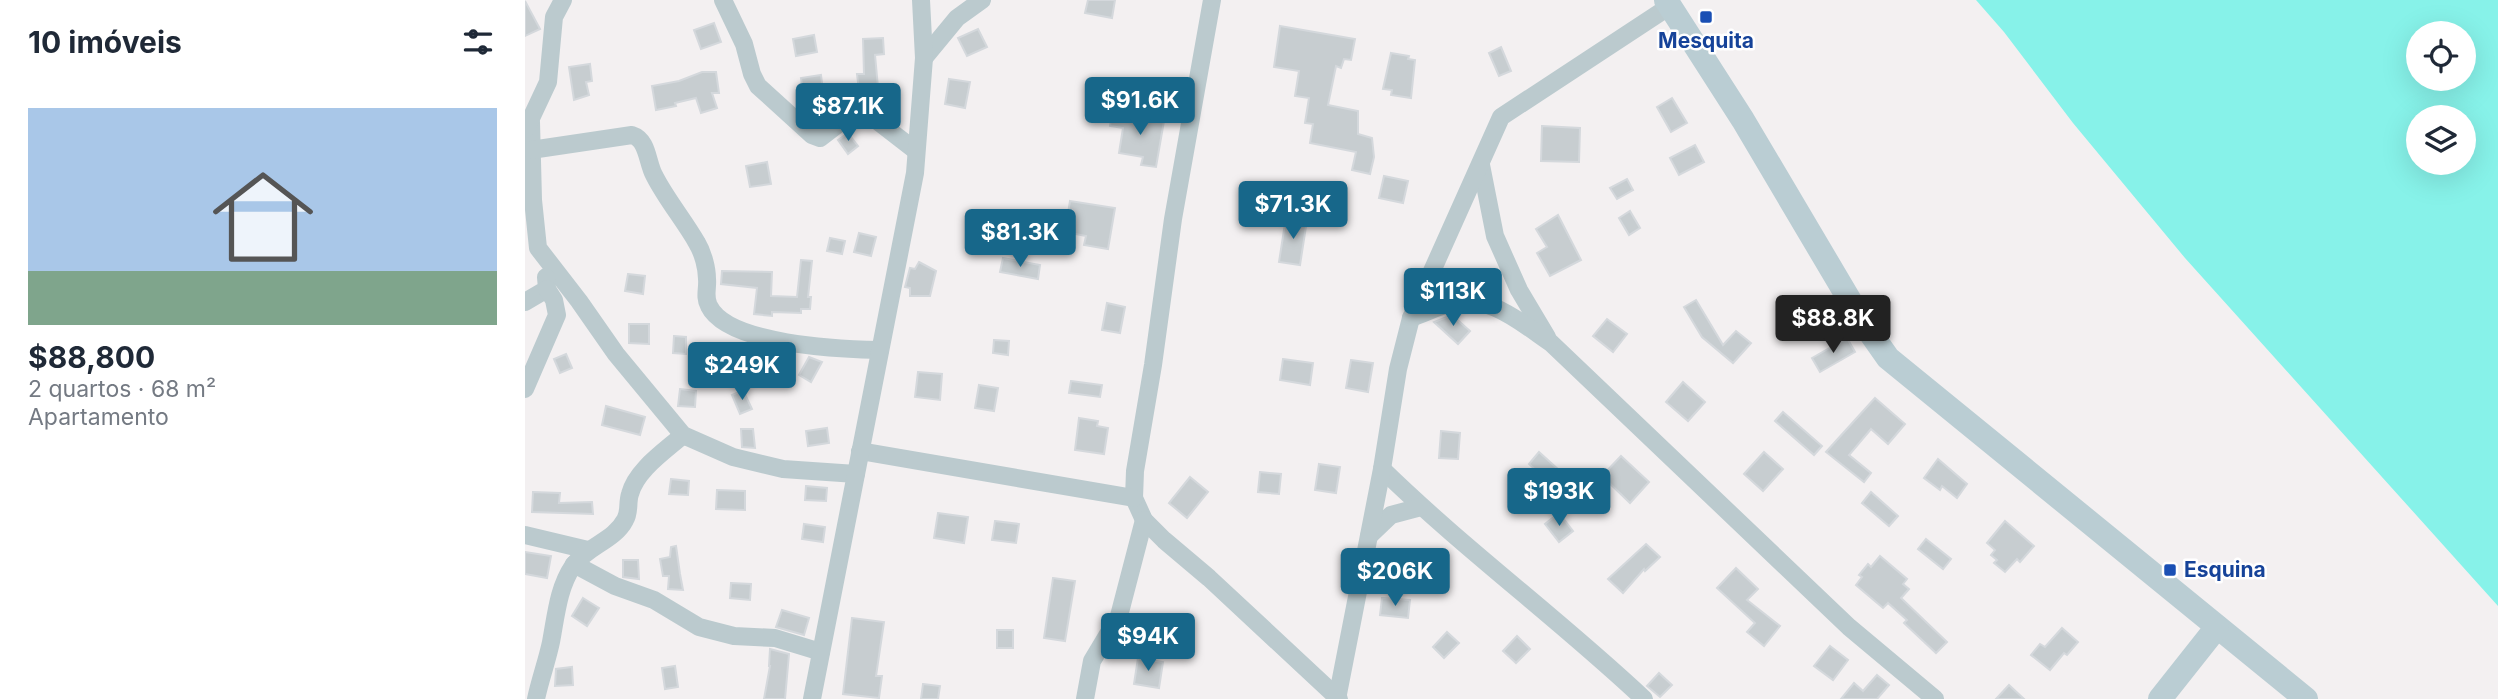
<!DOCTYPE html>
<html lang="pt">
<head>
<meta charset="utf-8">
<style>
	:root { --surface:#fff; --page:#f2f2f3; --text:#1f2937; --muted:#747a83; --accent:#17678a }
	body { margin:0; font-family:Inter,sans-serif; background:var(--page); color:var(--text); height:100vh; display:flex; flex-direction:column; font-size:26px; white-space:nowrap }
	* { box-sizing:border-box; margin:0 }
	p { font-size:23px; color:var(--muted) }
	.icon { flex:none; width:38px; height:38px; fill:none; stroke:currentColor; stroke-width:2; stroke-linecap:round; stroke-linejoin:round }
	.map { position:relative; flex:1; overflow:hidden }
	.side { display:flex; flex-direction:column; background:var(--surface); width:525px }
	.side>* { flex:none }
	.controls { position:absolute; left:1881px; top:21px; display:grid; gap:14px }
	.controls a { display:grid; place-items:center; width:70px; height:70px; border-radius:50%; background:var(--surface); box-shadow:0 7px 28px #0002; font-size:35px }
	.price { position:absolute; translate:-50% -60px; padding:0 16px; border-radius:7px; background:var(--accent); color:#fff; font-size:23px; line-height:46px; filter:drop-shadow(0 2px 4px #0008) }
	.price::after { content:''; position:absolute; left:50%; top:42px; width:21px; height:16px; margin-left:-10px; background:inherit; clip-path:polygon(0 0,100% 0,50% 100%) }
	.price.active { background:#222; color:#fff }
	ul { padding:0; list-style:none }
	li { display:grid; align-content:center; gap:14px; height:371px; padding:0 28px }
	li span { display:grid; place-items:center; height:217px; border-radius:0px; color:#555 }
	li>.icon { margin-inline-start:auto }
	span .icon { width:126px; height:126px; fill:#fffc; stroke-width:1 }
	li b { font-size:30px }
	h2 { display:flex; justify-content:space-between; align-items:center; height:84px; padding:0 28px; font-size:30px }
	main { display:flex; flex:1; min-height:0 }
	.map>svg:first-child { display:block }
</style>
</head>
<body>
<main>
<section class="side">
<h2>10 imóveis<svg class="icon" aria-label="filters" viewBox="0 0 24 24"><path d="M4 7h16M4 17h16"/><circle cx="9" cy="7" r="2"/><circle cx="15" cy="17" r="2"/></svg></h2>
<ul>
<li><span style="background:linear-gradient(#a9c7e8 75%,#7fa58c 0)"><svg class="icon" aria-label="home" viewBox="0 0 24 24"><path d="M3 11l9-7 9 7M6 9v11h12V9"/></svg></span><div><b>$88,800</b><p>2 quartos · 68 m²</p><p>Apartamento</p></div></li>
</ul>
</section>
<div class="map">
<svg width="1973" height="699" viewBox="0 0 1973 699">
	<rect width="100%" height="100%" fill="#f3f0f1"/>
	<path fill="#87f2e9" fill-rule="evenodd" d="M1451,0H1973V606L1660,258L1548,123L1479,32ZM1894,33H1939V79H1894ZM1894,117H1939V163H1894Z"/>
	<g fill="#c7cdd0" stroke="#d4d8dc" stroke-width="2">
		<polygon points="563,0 590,0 587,18 560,13"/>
		<polygon points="0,1 15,29 0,36"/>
		<polygon points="189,23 196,42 176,49 169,30"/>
		<polygon points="755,26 830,39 826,60 819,59 816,68 811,66 803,105 833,111 833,134 847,138 849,157 845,174 827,170 831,152 785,143 788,124 780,123 784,98 770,96 774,71 749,67"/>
		<polygon points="453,29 462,47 442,56 433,38"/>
		<polygon points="289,35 292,52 271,56 268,39"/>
		<polygon points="358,38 359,54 350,55 354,98 335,99 332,74 339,74 338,39"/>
		<polygon points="976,47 986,71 974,76 964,53"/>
		<polygon points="866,53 884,56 883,59 890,60 886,98 866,95 867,90 858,89"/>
		<polygon points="65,64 67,81 61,82 64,95 49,100 44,67"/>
		<polygon points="177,72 191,72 194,93 187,93 192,108 176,113 171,98 150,103 151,106 131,110 127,86 154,81"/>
		<polygon points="296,75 298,91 278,93 276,78"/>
		<polygon points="424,79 445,82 440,108 420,104"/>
		<polygon points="1147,98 1162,123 1146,132 1132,107"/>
		<polygon points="587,113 639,121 631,167 616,165 618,157 594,153 598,128 585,126"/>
		<polygon points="1017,126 1055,128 1054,162 1016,161"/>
		<polygon points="323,133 333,146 323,154 313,140"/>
		<polygon points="1170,145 1179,162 1154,175 1145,158"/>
		<polygon points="242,162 246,184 225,187 221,166"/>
		<polygon points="859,176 883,181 878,203 854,198"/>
		<polygon points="1102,179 1108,190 1092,199 1085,188"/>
		<polygon points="545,201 590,208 583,249 559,245 561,236 540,232"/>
		<polygon points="1105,211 1115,228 1104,235 1094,218"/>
		<polygon points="1033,215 1056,260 1025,276 1012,253 1022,247 1011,229"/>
		<polygon points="761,217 782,220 775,265 754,262"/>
		<polygon points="334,233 351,237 346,256 329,252"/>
		<polygon points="305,238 320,241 317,254 302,251"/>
		<polygon points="478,258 515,265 513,279 475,272"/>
		<polygon points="276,260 287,261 283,297 286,297 285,309 276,309 276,313 247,312 247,316 229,314 232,288 196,284 197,271 247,272 246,296 272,297"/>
		<polygon points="394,262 411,271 405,296 385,296 385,288 380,287 385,268 390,269"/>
		<polygon points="103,274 120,276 118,294 100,291"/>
		<polygon points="1274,296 1287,318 1270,328 1257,306"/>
		<polygon points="1171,300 1198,345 1211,331 1226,343 1208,363 1177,337 1159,307"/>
		<polygon points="582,303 600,307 595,333 577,330"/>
		<polygon points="927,315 945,331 933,344 909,322"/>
		<polygon points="1082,319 1102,334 1088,352 1068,336"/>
		<polygon points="104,324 124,324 124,344 104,343"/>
		<polygon points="149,336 161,337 161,354 148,353"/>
		<polygon points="1322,338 1330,352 1295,372 1287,358"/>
		<polygon points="469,340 484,341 483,355 468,353"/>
		<polygon points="234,348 253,352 248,373 230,369"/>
		<polygon points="41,354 47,368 35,373 29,359"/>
		<polygon points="284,357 297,362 286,382 274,375"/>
		<polygon points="758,359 788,363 785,385 755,380"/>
		<polygon points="826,360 848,363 843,392 821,388"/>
		<polygon points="393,372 417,374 415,400 390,397"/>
		<polygon points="546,381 577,385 575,397 544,393"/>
		<polygon points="1158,382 1180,402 1163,421 1141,402"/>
		<polygon points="454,385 473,388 469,411 450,408"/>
		<polygon points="155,389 171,391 170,407 153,406"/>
		<polygon points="218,390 227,409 215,414 207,395"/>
		<polygon points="1350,398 1380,424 1363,444 1346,429 1324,455 1346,473 1339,482 1301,452"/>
		<polygon points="81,406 120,417 115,435 77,425"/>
		<polygon points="1258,412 1297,446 1289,455 1250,421"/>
		<polygon points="554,418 573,421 572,426 583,428 579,454 550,450"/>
		<polygon points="302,428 304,443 283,446 281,431"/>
		<polygon points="216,429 228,429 230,448 217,447"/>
		<polygon points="916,431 935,433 933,459 914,458"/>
		<polygon points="1014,452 1045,480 1034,491 1004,464"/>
		<polygon points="1239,452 1258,469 1238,491 1219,474"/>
		<polygon points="1096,456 1124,482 1105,503 1077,476"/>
		<polygon points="1413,459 1442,484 1432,498 1417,486 1415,490 1399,478"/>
		<polygon points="794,464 815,467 811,493 790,490"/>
		<polygon points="735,472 756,474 754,494 733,492"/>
		<polygon points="665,477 683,492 662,518 644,503"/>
		<polygon points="146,479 164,481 163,495 144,494"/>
		<polygon points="281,486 302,488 301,501 280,500"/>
		<polygon points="192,490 220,491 220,510 191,509"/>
		<polygon points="8,492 35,493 34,503 67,502 68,514 7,512"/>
		<polygon points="1346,492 1373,516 1364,526 1337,503"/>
		<polygon points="413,513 443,517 439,543 409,538"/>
		<polygon points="1034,513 1048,531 1034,542 1020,524"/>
		<polygon points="470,521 494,524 491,543 467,540"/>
		<polygon points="1480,521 1509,546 1495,562 1492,559 1480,572 1469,563 1472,560 1466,555 1470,550 1462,543"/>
		<polygon points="279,524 300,527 298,542 277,539"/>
		<polygon points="1401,539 1426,559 1418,569 1393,549"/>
		<polygon points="1121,544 1135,557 1120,571 1119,569 1098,593 1083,579"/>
		<polygon points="151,546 155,574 158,590 143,589 144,576 138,576 135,559 145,557 146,547"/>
		<polygon points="0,552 26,556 22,578 0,574"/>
		<polygon points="1355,556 1382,579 1378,584 1384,589 1376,598 1422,642 1411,653 1379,623 1382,620 1363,603 1358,608 1331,585 1337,577 1334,575 1343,564 1346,567"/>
		<polygon points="98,560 113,560 114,579 98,577"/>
		<polygon points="1211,568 1233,589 1222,600 1255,626 1239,646 1222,632 1230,623 1192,588"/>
		<polygon points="528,578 550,581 540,641 519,638"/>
		<polygon points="206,583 226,584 225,600 205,598"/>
		<polygon points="58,598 74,608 62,626 47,616"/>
		<polygon points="857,598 885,600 883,618 855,615"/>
		<polygon points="257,610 284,618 279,635 251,627"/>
		<polygon points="327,618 359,622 351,676 357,676 354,698 318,694"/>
		<polygon points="1537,628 1553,642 1542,655 1539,653 1525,670 1506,655 1515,644 1520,647"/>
		<rect x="472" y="630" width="16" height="18"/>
		<polygon points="922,632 934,643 919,658 908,647"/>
		<polygon points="992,636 1005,649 991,663 978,651"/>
		<polygon points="1305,646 1323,660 1308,680 1289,666"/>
		<polygon points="245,649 264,654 260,699 239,699 245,666 244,666"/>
		<polygon points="613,658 638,662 634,688 609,684"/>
		<polygon points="150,666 153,687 140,689 137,668"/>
		<polygon points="47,667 48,685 30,686 31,669"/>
		<polygon points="1134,673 1147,685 1135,697 1122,686"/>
		<polygon points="1352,675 1364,685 1352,699 1316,699 1329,683 1338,691"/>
		<polygon points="398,684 415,686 413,699 396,699"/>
		<polygon points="1484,685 1499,699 1471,699"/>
	</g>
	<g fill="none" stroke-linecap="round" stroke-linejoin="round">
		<g stroke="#bbcace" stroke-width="18">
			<polyline points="198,0 219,44 227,74 233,86 287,135 295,138 329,112 338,110 391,151"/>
			<polyline points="687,0 648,219 628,365 610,471 609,498 619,520 639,540 684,578 814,699"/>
			<polyline points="399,58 432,18 457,0"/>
			<polyline points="6,122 8,200 13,248 54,301 91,354 158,435 208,457 258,469 331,474"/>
			<polyline points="1,129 23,82 29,17 38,0"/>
			<path d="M6,150L107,135C123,140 122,162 129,175C141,199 159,220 172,243C178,253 182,268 182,279C183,288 179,297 184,306C203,345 315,349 355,350"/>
			<polyline points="956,165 970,236 994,290 1022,337"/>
			<polyline points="0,302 22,289 21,277"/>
			<path d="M886,318C898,314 910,308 922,304C962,292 995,322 1026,343L1324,627L1410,699"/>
			<polyline points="0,389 32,315 29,300 22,289"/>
			<polyline points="335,451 609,498"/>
			<path d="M857,469C940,550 1034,619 1119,699"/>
			<polyline points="0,535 63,550"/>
			<polyline points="844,536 866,515 896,507"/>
			<polyline points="49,564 90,586 129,600 174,627 209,636 250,638 296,652"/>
			<path d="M11,699C15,680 22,661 26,642C31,616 33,588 48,566C62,546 89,541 100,520C105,512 102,503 105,494C111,470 140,451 158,435"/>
			<polyline points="287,699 390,173 399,58 396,0"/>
			<polyline points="560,699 567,661 594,616 619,520"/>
			<polyline points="812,699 857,469 873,369 886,318 976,117 1145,6"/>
		</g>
		<g stroke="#bacdd3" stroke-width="24">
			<polyline points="1141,0 1218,120 1337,321 1363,358 1781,699"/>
			<polyline points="1635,699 1692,627"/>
		</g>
	</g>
	<g fill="#1a4fb4" stroke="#fff" stroke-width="2.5">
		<rect x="1174" y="10" width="14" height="14" rx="3.5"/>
		<rect x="1638" y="563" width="14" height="14" rx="3.5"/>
	</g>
	<g text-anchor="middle" stroke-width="5" stroke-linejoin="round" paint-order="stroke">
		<g font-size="21" font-weight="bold" fill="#164399" stroke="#fff">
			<text x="1181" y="48">Mesquita</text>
			<text x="1659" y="577" text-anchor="start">Esquina</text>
		</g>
	</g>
</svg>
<div class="controls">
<a><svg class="icon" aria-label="locate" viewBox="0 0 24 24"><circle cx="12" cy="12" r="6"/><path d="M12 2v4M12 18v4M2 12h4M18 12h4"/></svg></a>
<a><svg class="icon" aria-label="layers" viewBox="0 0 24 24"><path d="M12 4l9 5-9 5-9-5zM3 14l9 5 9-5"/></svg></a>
</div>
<b class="price" style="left:615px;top:137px">$91.6K</b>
<b class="price" style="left:323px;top:143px">$87.1K</b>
<b class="price" style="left:768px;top:241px">$71.3K</b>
<b class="price" style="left:495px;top:269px">$81.3K</b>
<b class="price" style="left:928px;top:328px">$113K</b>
<b class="price active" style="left:1308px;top:355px">$88.8K</b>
<b class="price" style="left:217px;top:402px">$249K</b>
<b class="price" style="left:1034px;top:528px">$193K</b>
<b class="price" style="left:870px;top:608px">$206K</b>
<b class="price" style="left:623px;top:673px">$94K</b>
</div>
</main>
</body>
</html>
